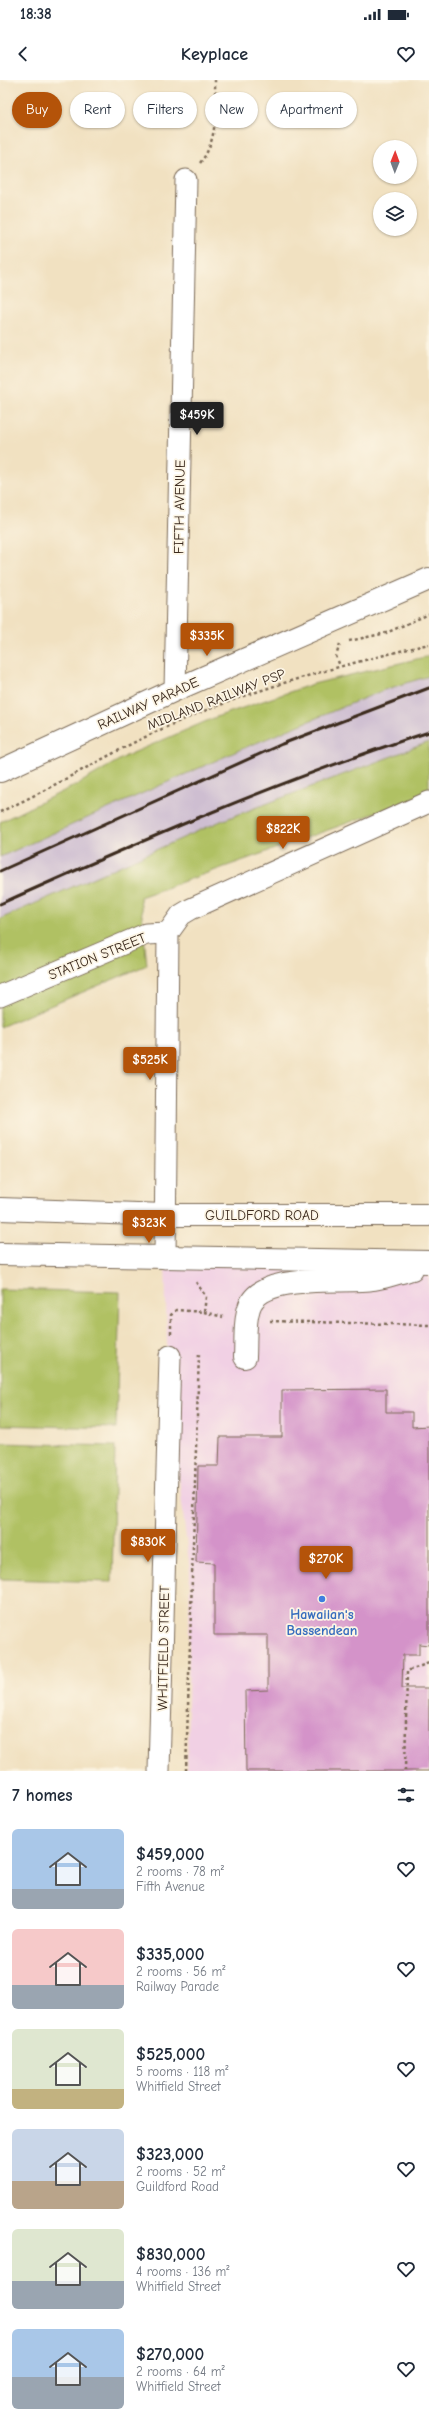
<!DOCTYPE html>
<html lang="en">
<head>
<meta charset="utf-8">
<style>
	:root { --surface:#fff; --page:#f6f6f7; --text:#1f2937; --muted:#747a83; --accent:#b45309 }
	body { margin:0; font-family:"Comic Neue",sans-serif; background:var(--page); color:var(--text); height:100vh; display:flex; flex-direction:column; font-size:15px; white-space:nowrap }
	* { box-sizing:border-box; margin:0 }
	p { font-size:13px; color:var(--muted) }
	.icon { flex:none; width:22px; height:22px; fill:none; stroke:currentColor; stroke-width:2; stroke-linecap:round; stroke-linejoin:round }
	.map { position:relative; height:1691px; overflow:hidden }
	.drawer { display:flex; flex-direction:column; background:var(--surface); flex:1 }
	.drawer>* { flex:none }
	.top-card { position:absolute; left:12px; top:12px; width:405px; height:36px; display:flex; gap:8px }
	.needle { width:26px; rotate:1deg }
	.fabs { position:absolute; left:373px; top:60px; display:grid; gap:8px }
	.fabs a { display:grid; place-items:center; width:44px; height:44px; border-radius:50%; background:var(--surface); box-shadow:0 1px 3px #0004; font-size:20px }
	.price { position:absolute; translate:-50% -34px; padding:0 9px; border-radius:4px; background:var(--accent); color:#fff; font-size:13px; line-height:26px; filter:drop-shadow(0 1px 2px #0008) }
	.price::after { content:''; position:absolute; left:50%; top:24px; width:12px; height:9px; margin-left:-6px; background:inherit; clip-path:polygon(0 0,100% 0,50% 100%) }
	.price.selected { background:#222; color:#fff }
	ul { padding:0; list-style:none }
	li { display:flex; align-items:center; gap:12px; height:100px; padding:0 12px }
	li span { display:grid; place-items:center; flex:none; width:112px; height:80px; border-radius:6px; color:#555 }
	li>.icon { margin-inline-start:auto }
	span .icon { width:48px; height:48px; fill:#fffc; stroke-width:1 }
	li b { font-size:17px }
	h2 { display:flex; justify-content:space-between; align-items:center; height:48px; padding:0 12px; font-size:17px }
	.tag { padding:0 14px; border-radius:18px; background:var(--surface); box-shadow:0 1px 3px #0004; font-size:14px; line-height:36px }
	.tag.selected { background:var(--accent); color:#fff }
	.status { display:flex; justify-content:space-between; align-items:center; height:28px; padding:0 20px; background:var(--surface); direction:ltr }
	.status svg { height:11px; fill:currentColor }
	header { display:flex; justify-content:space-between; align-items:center; height:52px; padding:0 12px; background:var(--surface); font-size:18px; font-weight:600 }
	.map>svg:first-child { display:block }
</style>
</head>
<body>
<div class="status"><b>18:38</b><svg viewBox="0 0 49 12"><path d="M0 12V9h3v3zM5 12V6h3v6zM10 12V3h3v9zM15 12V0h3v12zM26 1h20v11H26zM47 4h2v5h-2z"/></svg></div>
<header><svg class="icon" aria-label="back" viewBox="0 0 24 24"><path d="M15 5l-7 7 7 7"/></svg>Keyplace<svg class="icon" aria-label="heart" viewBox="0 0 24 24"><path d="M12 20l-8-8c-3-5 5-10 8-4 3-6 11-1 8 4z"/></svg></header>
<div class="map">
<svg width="429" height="1691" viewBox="0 0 429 1691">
	<rect width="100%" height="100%" fill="#fcf5e5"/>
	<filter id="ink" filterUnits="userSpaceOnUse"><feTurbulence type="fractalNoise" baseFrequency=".025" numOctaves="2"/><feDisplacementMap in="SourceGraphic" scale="8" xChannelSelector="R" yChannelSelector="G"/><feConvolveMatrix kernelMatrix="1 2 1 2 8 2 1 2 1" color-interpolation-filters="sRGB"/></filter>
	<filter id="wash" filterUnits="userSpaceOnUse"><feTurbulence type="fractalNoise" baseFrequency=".012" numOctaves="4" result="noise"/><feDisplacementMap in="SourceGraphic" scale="16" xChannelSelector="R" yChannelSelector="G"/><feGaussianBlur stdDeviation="0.9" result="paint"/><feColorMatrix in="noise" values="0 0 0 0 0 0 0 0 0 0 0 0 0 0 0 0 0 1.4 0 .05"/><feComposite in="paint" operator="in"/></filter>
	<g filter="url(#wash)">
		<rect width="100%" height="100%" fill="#f1e1c1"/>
		<polygon fill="#f1d0e4" points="165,1178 429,1182 429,1691 187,1691 190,1491 168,1307"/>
		<polygon fill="#cebed1" points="429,596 429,662 221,741 0,839 0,777 244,668 384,610"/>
		<g fill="#b0c164" stroke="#767641">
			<polygon points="429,576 429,596 384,610 244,668 0,777 0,742 78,704 126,676 216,637 313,604"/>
			<polygon points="429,662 429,714 140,817 147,885 0,947 0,839 221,741"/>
			<polygon points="0,1209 120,1212 116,1348 0,1345"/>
			<polygon points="0,1363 115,1366 112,1502 0,1499"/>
		</g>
		<g id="blocks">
			<polygon fill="#d493c9" points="386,1309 386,1332 412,1332 412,1347 429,1346 429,1565 419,1564 419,1575 403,1575 402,1608 429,1608 429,1691 246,1691 245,1611 268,1610 268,1555 214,1555 214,1483 196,1482 198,1386 219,1386 220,1357 282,1357 282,1310"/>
		</g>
	</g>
	<g filter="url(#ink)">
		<use href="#blocks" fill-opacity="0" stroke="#7b6a57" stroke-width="1"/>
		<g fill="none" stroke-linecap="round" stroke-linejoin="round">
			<g stroke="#7b6a57" stroke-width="23">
				<g id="minor">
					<polyline points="175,610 186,100"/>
					<polyline points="0,916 146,854 168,853"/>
					<polyline points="165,1178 168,853 181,835 191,829 429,722"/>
					<polyline points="159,1691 170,1276"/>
				</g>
			</g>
			<g stroke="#7b6a57" stroke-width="24">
				<polyline id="tertiary" points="0,691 175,610 429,499"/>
			</g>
			<g stroke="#7b6a57" stroke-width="24">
				<g id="trunk">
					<polyline points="0,1129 165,1135 429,1135"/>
					<polyline points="0,1174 429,1182"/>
					<path d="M245,1277C246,1261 244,1242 249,1228C259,1191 344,1204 374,1199C387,1197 400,1192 412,1189"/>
				</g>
			</g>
			<g stroke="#7b6a57" stroke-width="2.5" stroke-dasharray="3 3" stroke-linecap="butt">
				<path d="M200,83C219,59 215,29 215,0"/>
				<polyline points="349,561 386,553 429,534"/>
				<polyline points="340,564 336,576 340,586"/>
				<path d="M0,732C59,705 114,670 173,644C255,608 342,585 429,564"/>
				<polyline points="196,1202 206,1217 204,1232"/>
				<polyline points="270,1241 429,1245"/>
				<polyline points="171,1254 171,1235 176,1230 204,1232 223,1237"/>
				<polyline points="186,1691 199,1272"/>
				<polyline points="405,1691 407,1591 429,1583"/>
			</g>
			<use href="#minor" stroke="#fff" stroke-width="21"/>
			<use href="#tertiary" stroke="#fff" stroke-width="22"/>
			<use href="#trunk" stroke="#fff" stroke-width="22"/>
			<g stroke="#3b2a1e" stroke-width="3">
				<polyline points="0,791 282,664 429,608"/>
				<path d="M0,824C141,761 282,699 429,652"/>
			</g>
		</g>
	</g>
	<circle fill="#3f7fe0" stroke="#fcf5e5" stroke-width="1.5" cx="322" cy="1519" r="4"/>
	<g text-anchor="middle" stroke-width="3.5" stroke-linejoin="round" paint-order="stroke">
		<g font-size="14" fill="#3b2a1e" stroke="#fcf5e5">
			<text transform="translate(179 427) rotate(-89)" y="5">FIFTH AVENUE</text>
			<text transform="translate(216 619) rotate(-21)" y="5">MIDLAND RAILWAY PSP</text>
			<text transform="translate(148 623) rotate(-24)" y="5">RAILWAY PARADE</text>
			<text transform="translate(97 876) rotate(-22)" y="5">STATION STREET</text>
			<text x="262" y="1140">GUILDFORD ROAD</text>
			<text transform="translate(163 1568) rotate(-89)" y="5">WHITFIELD STREET</text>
		</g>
		<g font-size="14" font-weight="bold" fill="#366cbe" stroke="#fcf5e5">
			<text x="322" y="1539">Hawaiian's<tspan x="322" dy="16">Bassendean</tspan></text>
		</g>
	</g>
</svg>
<div class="fabs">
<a><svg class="needle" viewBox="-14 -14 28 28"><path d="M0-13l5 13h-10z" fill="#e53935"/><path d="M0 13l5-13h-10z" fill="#747a83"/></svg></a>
<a><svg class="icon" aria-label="layers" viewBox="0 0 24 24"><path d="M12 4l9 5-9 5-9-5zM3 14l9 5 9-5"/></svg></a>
</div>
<b class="price selected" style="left:197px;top:356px">$459K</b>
<b class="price" style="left:207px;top:577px">$335K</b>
<b class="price" style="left:283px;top:770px">$822K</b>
<b class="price" style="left:150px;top:1001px">$525K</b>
<b class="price" style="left:149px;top:1164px">$323K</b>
<b class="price" style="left:148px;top:1483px">$830K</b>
<b class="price" style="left:326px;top:1500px">$270K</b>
<div class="top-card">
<a class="tag selected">Buy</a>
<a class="tag">Rent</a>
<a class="tag">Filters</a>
<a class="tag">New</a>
<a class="tag">Apartment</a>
</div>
</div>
<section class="drawer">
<h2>7 homes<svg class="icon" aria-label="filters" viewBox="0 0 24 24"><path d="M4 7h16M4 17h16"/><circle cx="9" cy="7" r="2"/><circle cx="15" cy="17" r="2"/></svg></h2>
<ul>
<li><span style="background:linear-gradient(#a9c7e8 75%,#9aa5b1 0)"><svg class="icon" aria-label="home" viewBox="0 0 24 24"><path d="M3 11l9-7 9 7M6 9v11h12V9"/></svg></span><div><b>$459,000</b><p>2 rooms · 78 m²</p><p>Fifth Avenue</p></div><svg class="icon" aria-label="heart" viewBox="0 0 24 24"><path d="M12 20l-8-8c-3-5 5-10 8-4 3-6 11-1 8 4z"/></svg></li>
<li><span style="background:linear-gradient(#f6c9c9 70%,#9aa5b1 0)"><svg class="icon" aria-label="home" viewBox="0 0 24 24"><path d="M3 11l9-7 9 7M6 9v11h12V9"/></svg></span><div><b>$335,000</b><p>2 rooms · 56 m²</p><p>Railway Parade</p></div><svg class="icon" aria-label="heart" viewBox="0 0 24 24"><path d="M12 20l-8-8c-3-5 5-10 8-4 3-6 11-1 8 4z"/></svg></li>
<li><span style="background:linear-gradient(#dfe7d0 75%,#c2b280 0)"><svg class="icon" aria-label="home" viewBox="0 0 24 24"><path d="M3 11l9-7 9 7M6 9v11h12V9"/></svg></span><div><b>$525,000</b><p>5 rooms · 118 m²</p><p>Whitfield Street</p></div><svg class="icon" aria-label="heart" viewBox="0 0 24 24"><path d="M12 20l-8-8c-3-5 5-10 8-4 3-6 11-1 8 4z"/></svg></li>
<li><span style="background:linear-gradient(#c9d6e8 65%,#b9a48a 0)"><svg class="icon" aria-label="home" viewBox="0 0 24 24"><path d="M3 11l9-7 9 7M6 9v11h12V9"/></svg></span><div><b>$323,000</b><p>2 rooms · 52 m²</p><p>Guildford Road</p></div><svg class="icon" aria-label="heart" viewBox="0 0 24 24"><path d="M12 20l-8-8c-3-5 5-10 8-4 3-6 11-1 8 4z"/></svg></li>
<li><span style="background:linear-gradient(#dfe7d0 65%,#9aa5b1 0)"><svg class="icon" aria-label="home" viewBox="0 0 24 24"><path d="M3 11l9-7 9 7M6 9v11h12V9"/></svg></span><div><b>$830,000</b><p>4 rooms · 136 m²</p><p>Whitfield Street</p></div><svg class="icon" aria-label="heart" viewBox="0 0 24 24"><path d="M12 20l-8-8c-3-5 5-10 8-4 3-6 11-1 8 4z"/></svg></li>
<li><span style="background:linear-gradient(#a9c7e8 60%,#9aa5b1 0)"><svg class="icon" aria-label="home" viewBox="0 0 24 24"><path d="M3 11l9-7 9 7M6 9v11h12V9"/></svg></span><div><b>$270,000</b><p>2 rooms · 64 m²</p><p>Whitfield Street</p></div><svg class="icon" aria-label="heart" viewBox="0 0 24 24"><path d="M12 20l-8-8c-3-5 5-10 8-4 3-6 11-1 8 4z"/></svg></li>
</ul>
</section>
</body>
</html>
